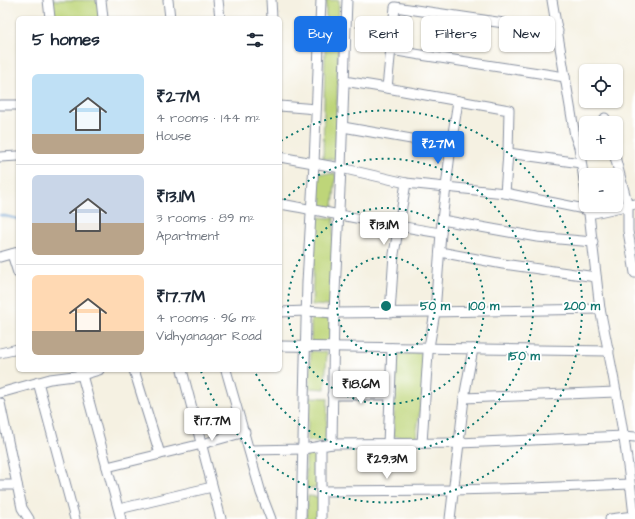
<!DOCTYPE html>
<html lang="en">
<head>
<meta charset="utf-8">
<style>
	:root { --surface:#fff; --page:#f6f6f7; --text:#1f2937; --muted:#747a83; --line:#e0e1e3; --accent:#1a73e8 }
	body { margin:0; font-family:"Architects Daughter",sans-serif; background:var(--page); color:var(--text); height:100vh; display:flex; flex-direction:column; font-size:15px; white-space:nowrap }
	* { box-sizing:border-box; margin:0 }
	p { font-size:13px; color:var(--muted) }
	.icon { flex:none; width:22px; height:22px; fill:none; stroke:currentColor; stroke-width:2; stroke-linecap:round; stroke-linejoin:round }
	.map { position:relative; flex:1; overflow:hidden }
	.panel { position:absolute; left:16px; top:16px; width:266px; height:356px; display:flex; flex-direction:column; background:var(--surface); border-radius:6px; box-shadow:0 1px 3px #0004 }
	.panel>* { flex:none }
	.top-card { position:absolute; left:294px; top:16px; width:281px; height:36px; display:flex; gap:8px }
	.buttons { position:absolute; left:579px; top:64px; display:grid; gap:8px }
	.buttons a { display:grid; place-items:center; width:44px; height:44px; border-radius:6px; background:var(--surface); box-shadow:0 1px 3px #0004; font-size:20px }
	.price { position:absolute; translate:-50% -34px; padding:0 9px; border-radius:4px; background:#fff; color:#222; font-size:13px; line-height:26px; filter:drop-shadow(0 1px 2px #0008) }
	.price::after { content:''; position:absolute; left:50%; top:24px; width:12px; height:9px; margin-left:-6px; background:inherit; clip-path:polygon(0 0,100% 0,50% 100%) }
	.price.current { background:var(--accent); color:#fff }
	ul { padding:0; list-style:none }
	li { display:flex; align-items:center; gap:12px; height:100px; padding:0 16px }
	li+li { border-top:1px solid var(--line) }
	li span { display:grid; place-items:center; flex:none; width:112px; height:80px; border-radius:6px; color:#555 }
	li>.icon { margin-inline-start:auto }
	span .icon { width:48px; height:48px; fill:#fffc; stroke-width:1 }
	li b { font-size:17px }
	h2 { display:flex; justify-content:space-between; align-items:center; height:48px; padding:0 16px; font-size:17px }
	.chip { padding:0 14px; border-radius:6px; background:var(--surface); box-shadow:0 1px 3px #0004; font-size:14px; line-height:36px }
	.chip.current { background:var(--accent); color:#fff }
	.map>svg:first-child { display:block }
</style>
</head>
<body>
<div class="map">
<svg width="635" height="519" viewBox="0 0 635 519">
	<rect width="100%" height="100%" fill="#fff"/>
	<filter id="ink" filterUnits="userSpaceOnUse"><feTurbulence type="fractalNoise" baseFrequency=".025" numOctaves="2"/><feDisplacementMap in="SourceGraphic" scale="8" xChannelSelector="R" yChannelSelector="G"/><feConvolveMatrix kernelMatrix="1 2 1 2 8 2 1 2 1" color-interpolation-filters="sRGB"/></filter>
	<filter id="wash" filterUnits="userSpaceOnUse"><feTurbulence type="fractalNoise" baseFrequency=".012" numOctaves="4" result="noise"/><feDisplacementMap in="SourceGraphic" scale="16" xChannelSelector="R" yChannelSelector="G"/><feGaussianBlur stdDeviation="0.9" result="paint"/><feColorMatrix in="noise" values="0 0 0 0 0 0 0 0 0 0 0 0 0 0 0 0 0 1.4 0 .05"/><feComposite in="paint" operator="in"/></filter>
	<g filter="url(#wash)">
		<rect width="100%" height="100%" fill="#f5f1e2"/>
		<g fill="#bed579" stroke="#6c826c">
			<polygon points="51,0 98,0 100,18 53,18"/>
			<polygon points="326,0 339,0 336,159 323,159"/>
			<polygon points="317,173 336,174 333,207 315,206"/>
			<polygon points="315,217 334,218 331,306 312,305"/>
			<polygon points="311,317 331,318 331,343 311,343"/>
			<polygon points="311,351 327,352 325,389 309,388"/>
			<polygon points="397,353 428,353 416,438 393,436"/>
			<polygon points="309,397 328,398 326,442 307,441"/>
			<rect x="306" y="453" width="14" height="35"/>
			<polygon points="308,496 320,497 319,519 306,519"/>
		</g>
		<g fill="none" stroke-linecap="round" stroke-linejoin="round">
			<polyline stroke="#669fd5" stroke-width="2" points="0,215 18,219"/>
		</g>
	</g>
	<g filter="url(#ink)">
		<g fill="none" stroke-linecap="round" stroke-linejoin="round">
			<g stroke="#8890a0" stroke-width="11">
				<g id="minor">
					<polyline points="48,0 50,18"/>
					<polyline points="101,0 103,18"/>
					<polyline points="168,0 170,18"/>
					<polyline points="218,0 220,18"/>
					<polyline points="271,0 272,18"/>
					<polyline points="552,0 575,136 579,147 586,194"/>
					<polyline points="391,50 421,55 565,77"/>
					<polyline points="344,81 387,88"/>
					<polyline points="0,105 18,105"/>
					<polyline points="280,106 316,109"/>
					<polyline points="605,118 606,123"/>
					<polyline points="343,127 451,146 458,101"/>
					<polyline points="508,153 581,163"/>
					<polyline points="614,153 628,206 628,231 635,273"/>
					<polyline points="0,157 18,156"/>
					<polyline points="280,157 341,168 406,183 505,193 584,209 594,213 635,204"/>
					<polyline points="505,193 508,153 509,110 387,88 395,7 558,31"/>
					<path d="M280,204C334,213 387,225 441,233"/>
					<polyline points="442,220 537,237 593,242"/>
					<polyline points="440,252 503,264 596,277"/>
					<polyline points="12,254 18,273"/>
					<polyline points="0,257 18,252"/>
					<path d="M600,309C614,378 627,446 634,516L610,519"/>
					<polyline points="280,312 306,311 334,313 432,312 600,309 588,205"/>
					<polyline points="390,313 394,254 406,183"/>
					<polyline points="280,346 609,351"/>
					<polyline points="473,349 464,398 616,392"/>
					<polyline points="0,353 18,349"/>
					<polyline points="85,370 82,375 121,519"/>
					<polyline points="134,370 160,454"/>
					<polyline points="182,370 221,519"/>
					<polyline points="226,370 261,493 271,519"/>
					<polyline points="38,382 75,519"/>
					<polyline points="0,393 50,379 82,375 99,370"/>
					<polyline points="332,395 390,395"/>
					<polyline points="464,398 459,443 624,436 635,437"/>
					<polyline points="0,403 22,508 29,519"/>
					<polyline points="422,443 428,353 435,312 442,220 451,146"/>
					<polyline points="332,444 459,443 450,519"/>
					<polyline points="388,444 392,348"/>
					<polyline points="250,450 303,449 321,446"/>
					<polyline points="107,467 202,444 245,432"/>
					<polyline points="0,485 17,485"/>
					<polyline points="321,491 453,490 532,488 630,484"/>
					<polyline points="119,509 212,487"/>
					<polyline points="301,519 307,282 314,163 321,0"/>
					<polyline points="321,519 321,446 332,444 334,313 341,168 347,0"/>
				</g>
			</g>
			<polyline stroke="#8890a0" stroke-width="1" stroke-dasharray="1 3" stroke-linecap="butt" points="355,27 385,29"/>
			<use href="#minor" stroke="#fff" stroke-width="9"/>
		</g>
	</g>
	<g fill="none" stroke="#0f766e" stroke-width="2" stroke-dasharray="2 4">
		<circle cx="386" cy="306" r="49"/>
		<circle cx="386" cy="306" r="98"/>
		<path d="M280 204A147 147 0 1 1 254 370"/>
		<path d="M281 141A196 196 0 1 1 201 371"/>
	</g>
	<circle cx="386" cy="306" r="6" fill="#0f766e" stroke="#fff" stroke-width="2"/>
	<g font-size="12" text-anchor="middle" font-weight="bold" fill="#0f766e" stroke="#fff" stroke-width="3.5" stroke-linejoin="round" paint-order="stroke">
		<text x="435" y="310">50 m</text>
		<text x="484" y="310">100 m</text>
		<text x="582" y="310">200 m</text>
		<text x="524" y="360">150 m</text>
	</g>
</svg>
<div class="buttons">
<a><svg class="icon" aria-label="locate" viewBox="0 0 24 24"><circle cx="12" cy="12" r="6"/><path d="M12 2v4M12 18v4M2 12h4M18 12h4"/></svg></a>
<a>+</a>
<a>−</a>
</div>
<b class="price current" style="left:438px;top:165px">₹27M</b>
<b class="price" style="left:384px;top:246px">₹13.1M</b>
<b class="price" style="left:361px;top:405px">₹18.6M</b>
<b class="price" style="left:212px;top:442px">₹17.7M</b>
<b class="price" style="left:387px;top:480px">₹29.3M</b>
<div class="top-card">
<a class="chip current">Buy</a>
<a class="chip">Rent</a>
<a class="chip">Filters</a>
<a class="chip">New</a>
</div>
<section class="panel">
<h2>5 homes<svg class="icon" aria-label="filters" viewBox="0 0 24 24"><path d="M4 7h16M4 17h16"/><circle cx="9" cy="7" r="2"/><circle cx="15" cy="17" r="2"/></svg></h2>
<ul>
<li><span style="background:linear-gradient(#bfe0f5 75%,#b9a48a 0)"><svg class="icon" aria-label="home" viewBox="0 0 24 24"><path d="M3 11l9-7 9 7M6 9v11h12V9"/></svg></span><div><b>₹27M</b><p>4 rooms · 144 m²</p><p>House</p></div></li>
<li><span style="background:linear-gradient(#c9d6e8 60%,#b9a48a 0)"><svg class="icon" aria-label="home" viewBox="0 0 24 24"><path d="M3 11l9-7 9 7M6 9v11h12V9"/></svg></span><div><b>₹13.1M</b><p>3 rooms · 89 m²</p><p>Apartment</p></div></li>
<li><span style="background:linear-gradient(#ffd9b3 70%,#b9a48a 0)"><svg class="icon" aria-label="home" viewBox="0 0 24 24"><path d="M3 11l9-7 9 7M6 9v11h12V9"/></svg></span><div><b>₹17.7M</b><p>4 rooms · 96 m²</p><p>Vidhyanagar Road</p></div></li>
</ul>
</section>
</div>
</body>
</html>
